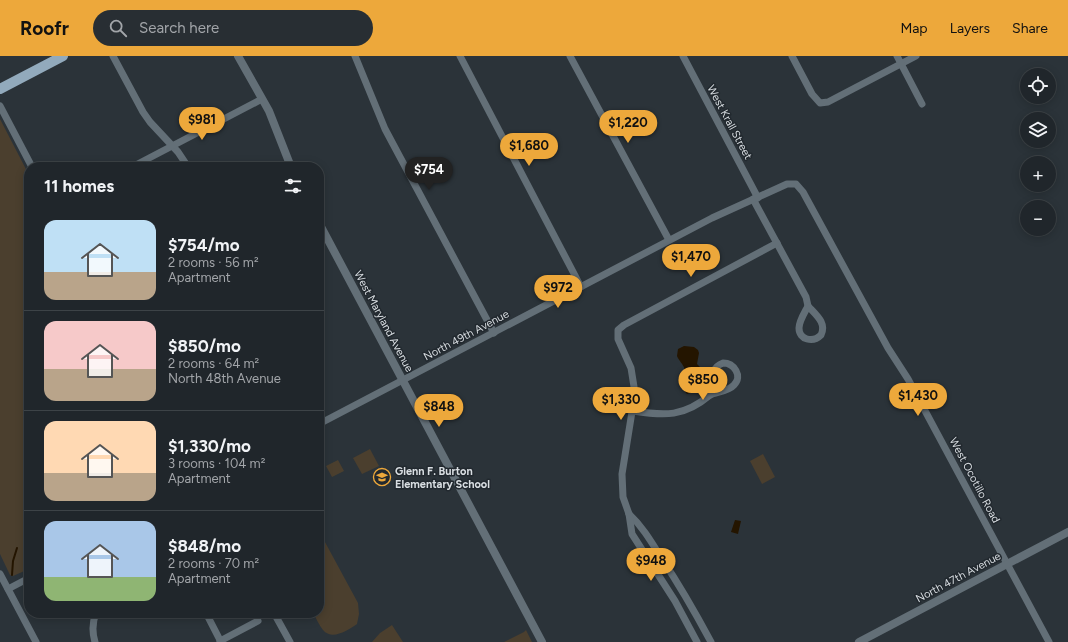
<!DOCTYPE html>
<html lang="en">
<head>
<meta charset="utf-8">
<style>
	:root { --surface:#20262b; --page:#282e33; --text:#f1f3f6; --muted:#a2a5a9; --line:#3d4347; --accent:#eda83b }
	body { margin:0; font-family:Figtree,sans-serif; background:var(--page); color:var(--text); height:100vh; display:flex; flex-direction:column; font-size:15px; white-space:nowrap }
	* { box-sizing:border-box; margin:0 }
	p { font-size:13px; color:var(--muted) }
	.icon { flex:none; width:22px; height:22px; fill:none; stroke:currentColor; stroke-width:2; stroke-linecap:round; stroke-linejoin:round }
	.map { position:relative; flex:1; overflow:hidden }
	.sheet { position:absolute; left:24px; top:106px; width:300px; height:456px; display:flex; flex-direction:column; background:var(--surface); border-radius:16px; box-shadow:0 2px 10px #0003,0 0 0 1px var(--line) }
	.sheet>* { flex:none }
	.fabs { position:absolute; left:1020px; top:12px; display:grid; gap:8px }
	.fabs a { display:grid; place-items:center; width:36px; height:36px; border-radius:50%; background:var(--surface); box-shadow:0 2px 10px #0003,0 0 0 1px var(--line); font-size:20px }
	.price { position:absolute; translate:-50% -34px; padding:0 9px; border-radius:14px; background:var(--accent); color:#111; font-size:13px; line-height:26px; filter:drop-shadow(0 1px 2px #0008) }
	.price::after { content:''; position:absolute; left:50%; top:24px; width:12px; height:9px; margin-left:-6px; background:inherit; clip-path:polygon(0 0,100% 0,50% 100%) }
	.price.selected { background:#222; color:#fff }
	ul { padding:0; list-style:none }
	li { display:flex; align-items:center; gap:12px; height:100px; padding:0 20px }
	li+li { border-top:1px solid var(--line) }
	li span { display:grid; place-items:center; flex:none; width:112px; height:80px; border-radius:12px; color:#555 }
	li>.icon { margin-inline-start:auto }
	span .icon { width:48px; height:48px; fill:#fffc; stroke-width:1 }
	li b { font-size:17px }
	h2 { display:flex; justify-content:space-between; align-items:center; height:48px; padding:0 20px; font-size:17px }
	header { display:flex; align-items:center; gap:24px; box-sizing:border-box; height:56px; padding:0 20px; background:var(--accent); color:#111 }
	header strong { font-size:19px }
	nav { display:flex; gap:22px; margin-inline-start:auto; font-size:14px }
	.search { width:280px; height:36px; background:var(--page); display:flex; align-items:center; gap:10px; box-sizing:border-box; padding:0 14px; border-radius:22px; color:var(--muted); font-size:15px }
	.map>svg:first-child { display:block }
</style>
</head>
<body>
<header>
<strong>Roofr</strong>
<div class="search"><svg class="icon" aria-label="search" viewBox="0 0 24 24"><circle cx="10" cy="10" r="6"/><path d="M15 15l6 6"/></svg>Search here</div>
<nav><a>Map</a><a>Layers</a><a>Share</a></nav>
</header>
<div class="map">
<svg width="1068" height="586" viewBox="0 0 1068 586">
	<rect width="100%" height="100%" fill="#2b3339"/>
	<g fill="#4b3f2e">
		<polygon points="0,63 29,119 29,513 13,520 10,519 0,498"/>
		<polygon points="370,393 379,410 362,418 353,402"/>
		<polygon points="763,398 775,421 762,428 750,405"/>
		<polygon points="338,404 344,415 332,421 326,410"/>
		<path d="M319,475L358,547L359,558L357,568C348,574 332,585 323,574C319,569 316,562 313,557H319Z"/>
		<polygon points="392,569 403,586 372,586 380,577"/>
		<polygon points="526,574 532,586 504,586 524,576"/>
	</g>
	<g fill="#241500">
		<path d="M684,290L694,291L698,294L699,297L697,308L700,311L703,317C702,320 699,323 698,326C695,333 695,336 687,338C679,329 685,324 685,315C685,310 679,305 677,300L678,293Z"/>
		<polygon points="735,464 741,465 738,478 731,476"/>
	</g>
	<g fill="none" stroke-linecap="round" stroke-linejoin="round">
		<polyline stroke="#241500" stroke-width="2" points="12,519 13,505 17,492"/>
		<g stroke="#636f77" stroke-width="7">
			<polyline points="113,0 143,56 150,66 178,96 188,111"/>
			<polyline points="355,0 385,73 494,277"/>
			<polyline points="460,0 581,231"/>
			<polyline points="570,0 669,184"/>
			<polyline points="683,0 758,142"/>
			<polyline points="792,0 812,38 820,47 828,46 916,0"/>
			<polyline points="897,0 922,48"/>
			<polyline points="0,50 32,111"/>
			<polyline points="132,111 262,43"/>
			<polyline points="753,143 806,241 808,250"/>
			<path d="M808,250C816,259 827,267 821,279C813,287 799,284 799,272C799,265 805,256 808,250Z"/>
			<path d="M723,307C734,307 743,320 734,329C729,335 717,336 710,339C712,327 709,312 723,307Z"/>
			<path d="M633,355C665,360 684,361 710,339"/>
			<polyline points="319,368 712,162 787,128 796,128 803,136 888,292 908,323 1049,586"/>
			<path d="M629,458C643,471 652,487 662,503C680,530 696,558 711,586"/>
			<polyline points="0,518 36,586"/>
			<polyline points="8,533 29,522"/>
			<polyline points="206,557 221,586"/>
			<polyline points="274,557 290,586"/>
			<polyline points="220,585 258,565"/>
			<path d="M95,586C92,576 92,567 96,557"/>
			<polyline points="697,586 675,545 632,478 629,458 623,441 622,418 635,337 631,312 618,283 618,274 624,269 777,187"/>
		</g>
		<g stroke="#636f77" stroke-width="8">
			<polyline points="238,0 269,55 291,111"/>
			<polyline points="319,167 542,586"/>
			<polyline points="859,586 1068,476"/>
		</g>
		<polyline stroke="#92aabc" stroke-width="10" points="0,33 63,0"/>
	</g>
	<defs>
		<g id="school-ring" transform="scale(0.9)"><circle r="9.5" fill="#22292f" stroke="#eda83b" stroke-width="1.5"/><path d="M0-5L7-2L0 1L-7-2ZM-4 1L0 2.5L4 1V4Q0 6-4 4Z" fill="#eda83b"/></g>
	</defs>
	<g fill-rule="evenodd">
		<use href="#school-ring" x="382" y="421"/>
	</g>
	<g text-anchor="middle" stroke-width="3" stroke-linejoin="round" paint-order="stroke">
		<g font-size="11" fill="#d9dee2" stroke="#22292f">
			<text transform="translate(730 66) rotate(62)" y="4">West Krall Street</text>
			<text transform="translate(384 265) rotate(62)" y="4">West Maryland Avenue</text>
			<text transform="translate(466 279) rotate(-28)" y="4">North 49th Avenue</text>
			<text transform="translate(975 424) rotate(62)" y="4">West Ocotillo Road</text>
			<text transform="translate(958 521) rotate(-28)" y="4">North 47th Avenue</text>
		</g>
		<g font-size="11" font-weight="bold" fill="#d9dee2" stroke="#22292f" text-anchor="start">
			<text x="395" y="419">Glenn F. Burton<tspan x="395" dy="13">Elementary School</tspan></text>
		</g>
	</g>
</svg>
<div class="fabs">
<a><svg class="icon" aria-label="locate" viewBox="0 0 24 24"><circle cx="12" cy="12" r="6"/><path d="M12 2v4M12 18v4M2 12h4M18 12h4"/></svg></a>
<a><svg class="icon" aria-label="layers" viewBox="0 0 24 24"><path d="M12 4l9 5-9 5-9-5zM3 14l9 5 9-5"/></svg></a>
<a>+</a>
<a>−</a>
</div>
<b class="price" style="left:202px;top:85px">$981</b>
<b class="price" style="left:628px;top:88px">$1,220</b>
<b class="price" style="left:529px;top:111px">$1,680</b>
<b class="price selected" style="left:429px;top:135px">$754</b>
<b class="price" style="left:691px;top:222px">$1,470</b>
<b class="price" style="left:558px;top:253px">$972</b>
<b class="price" style="left:703px;top:345px">$850</b>
<b class="price" style="left:918px;top:361px">$1,430</b>
<b class="price" style="left:621px;top:365px">$1,330</b>
<b class="price" style="left:439px;top:372px">$848</b>
<b class="price" style="left:651px;top:526px">$948</b>
<section class="sheet">
<h2>11 homes<svg class="icon" aria-label="filters" viewBox="0 0 24 24"><path d="M4 7h16M4 17h16"/><circle cx="9" cy="7" r="2"/><circle cx="15" cy="17" r="2"/></svg></h2>
<ul>
<li><span style="background:linear-gradient(#bfe0f5 65%,#b9a48a 0)"><svg class="icon" aria-label="home" viewBox="0 0 24 24"><path d="M3 11l9-7 9 7M6 9v11h12V9"/></svg></span><div><b>$754/mo</b><p>2 rooms · 56 m²</p><p>Apartment</p></div></li>
<li><span style="background:linear-gradient(#f6c9c9 60%,#b9a48a 0)"><svg class="icon" aria-label="home" viewBox="0 0 24 24"><path d="M3 11l9-7 9 7M6 9v11h12V9"/></svg></span><div><b>$850/mo</b><p>2 rooms · 64 m²</p><p>North 48th Avenue</p></div></li>
<li><span style="background:linear-gradient(#ffd9b3 65%,#b9a48a 0)"><svg class="icon" aria-label="home" viewBox="0 0 24 24"><path d="M3 11l9-7 9 7M6 9v11h12V9"/></svg></span><div><b>$1,330/mo</b><p>3 rooms · 104 m²</p><p>Apartment</p></div></li>
<li><span style="background:linear-gradient(#a9c7e8 70%,#8fb573 0)"><svg class="icon" aria-label="home" viewBox="0 0 24 24"><path d="M3 11l9-7 9 7M6 9v11h12V9"/></svg></span><div><b>$848/mo</b><p>2 rooms · 70 m²</p><p>Apartment</p></div></li>
</ul>
</section>
</div>
</body>
</html>
